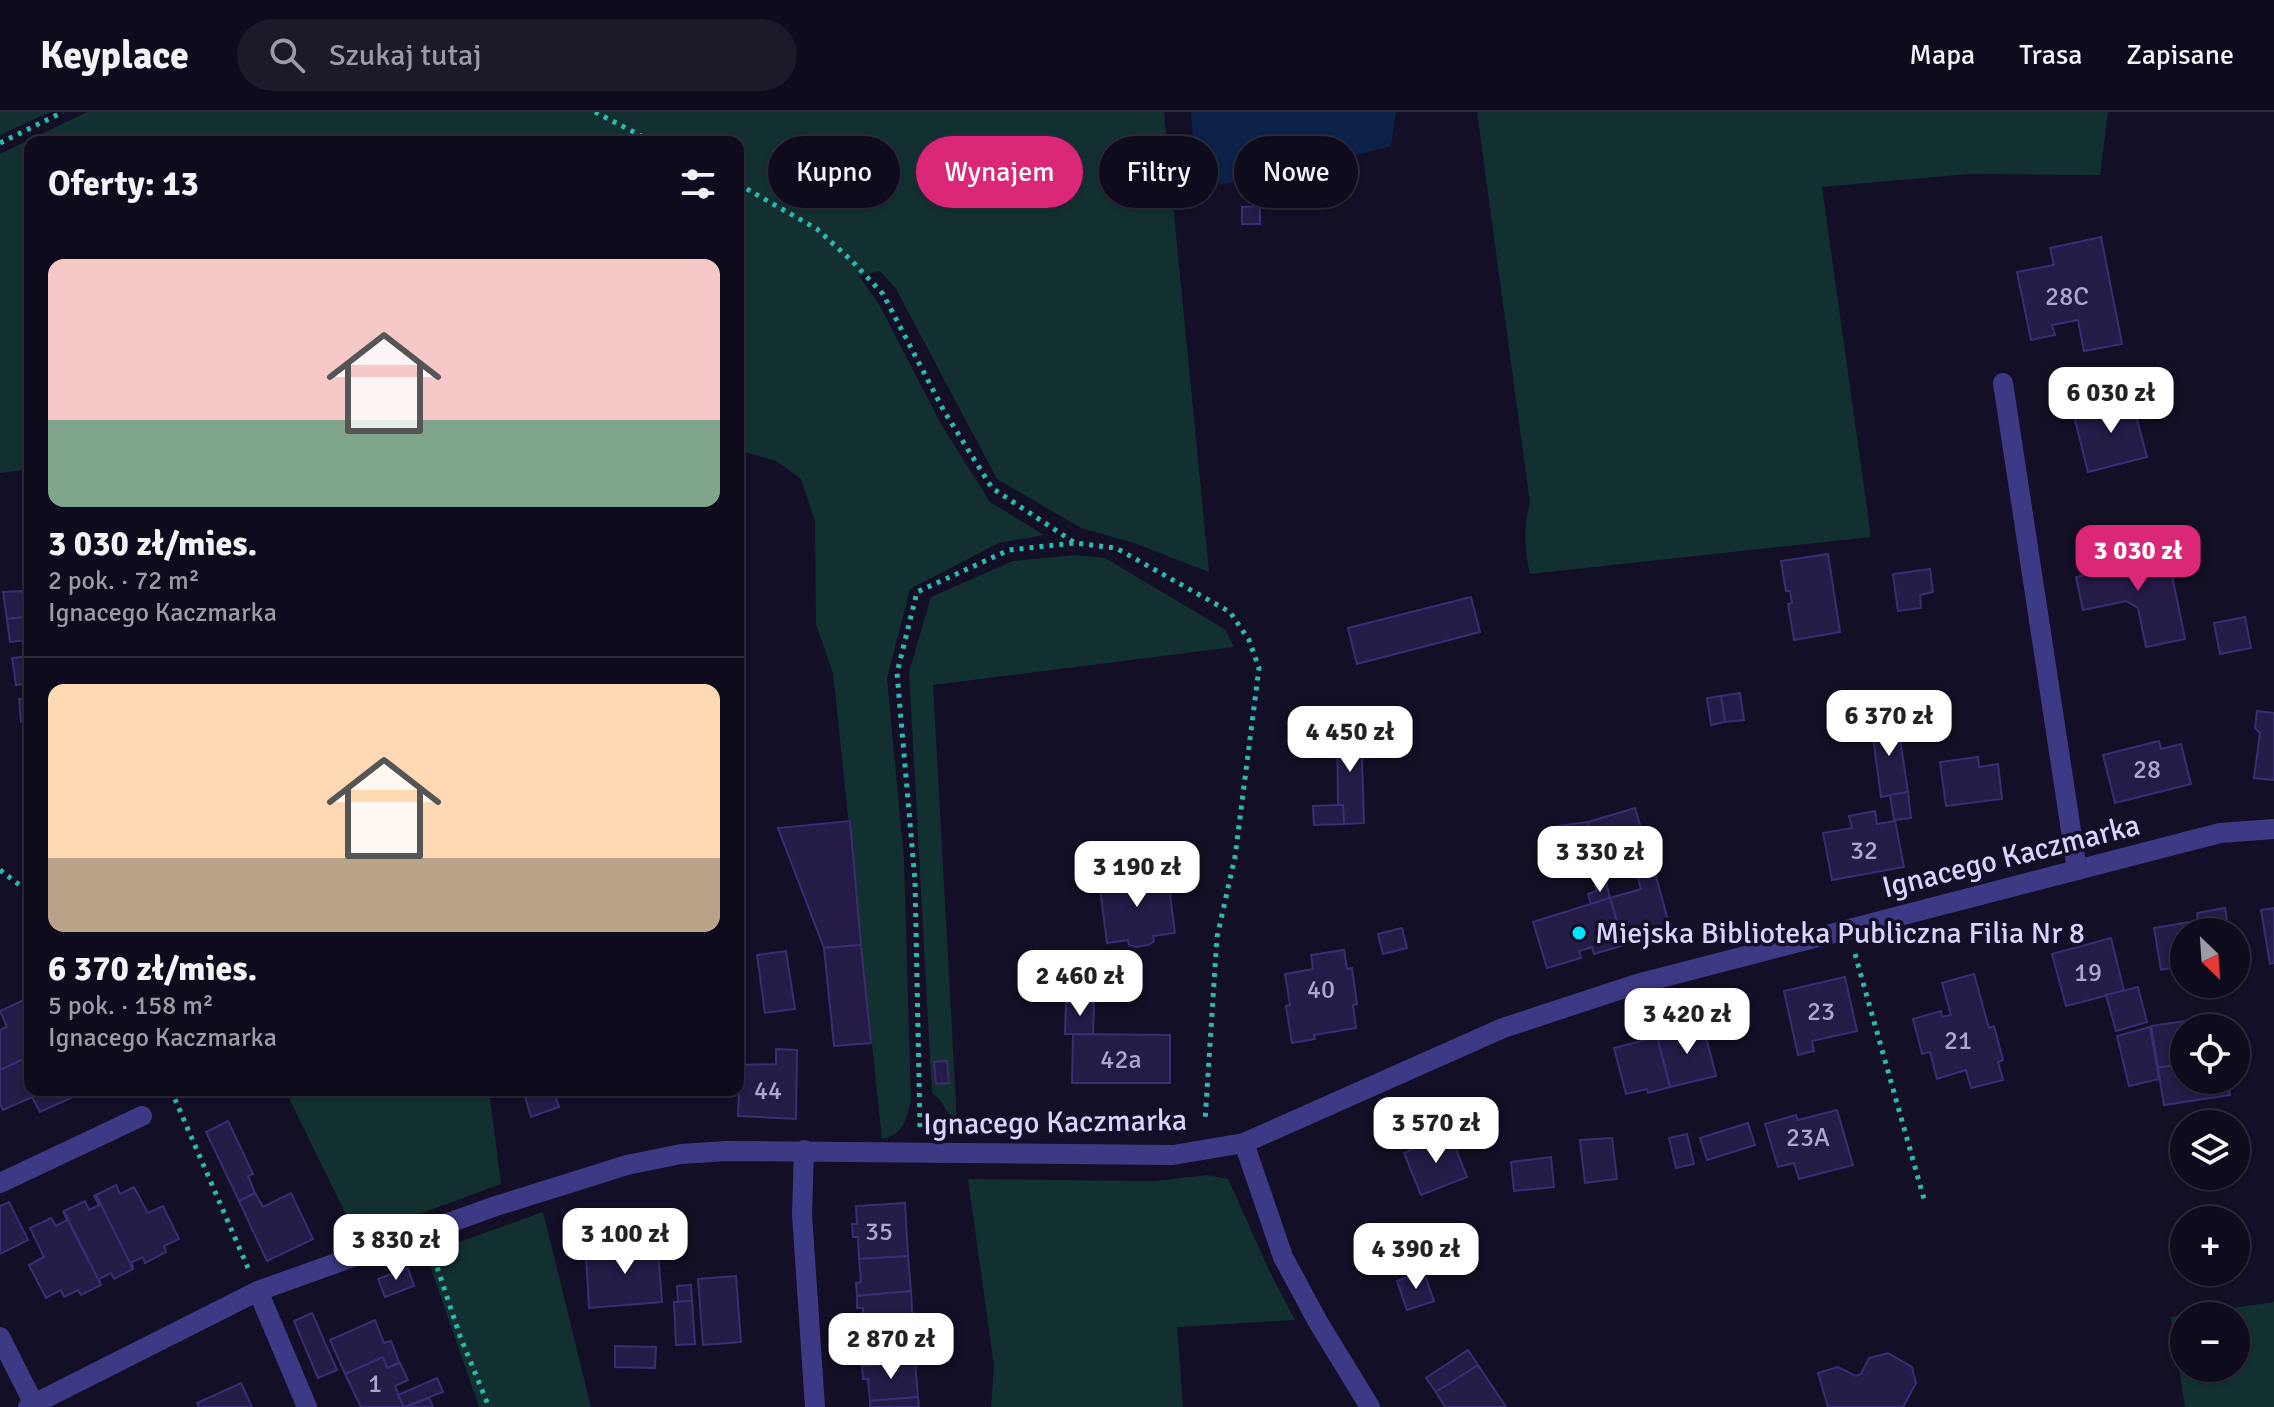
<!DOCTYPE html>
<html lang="pl">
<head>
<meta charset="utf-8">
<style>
	:root { --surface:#0e0b1c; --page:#1c1929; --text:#f1f3f6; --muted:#9b9ba3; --line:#2e2b3b; --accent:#db2777 }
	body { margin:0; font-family:Signika,sans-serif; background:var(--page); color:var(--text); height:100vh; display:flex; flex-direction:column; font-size:30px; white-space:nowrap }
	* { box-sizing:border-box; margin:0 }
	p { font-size:26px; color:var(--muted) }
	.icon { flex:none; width:44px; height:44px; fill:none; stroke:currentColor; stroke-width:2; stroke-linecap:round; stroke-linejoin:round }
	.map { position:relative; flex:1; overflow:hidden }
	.drawer { position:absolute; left:24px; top:24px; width:720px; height:960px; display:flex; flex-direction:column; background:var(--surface); border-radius:16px; box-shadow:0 2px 6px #0004,0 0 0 2px var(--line) }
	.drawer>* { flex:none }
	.banner { position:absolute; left:768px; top:24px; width:760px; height:72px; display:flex; gap:16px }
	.needle { width:52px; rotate:155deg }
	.buttons { position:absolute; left:2170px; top:806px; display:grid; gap:16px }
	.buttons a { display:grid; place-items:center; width:80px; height:80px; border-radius:50%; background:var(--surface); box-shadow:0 2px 6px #0004,0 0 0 2px var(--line); font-size:40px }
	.price { position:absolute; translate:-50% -68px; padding:0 18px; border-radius:16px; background:#fff; color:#222; font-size:26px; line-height:52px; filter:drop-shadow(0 2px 4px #0008) }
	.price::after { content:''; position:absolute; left:50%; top:48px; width:24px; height:18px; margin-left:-12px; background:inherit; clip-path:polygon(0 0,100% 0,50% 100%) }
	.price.current { background:var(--accent); color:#fff }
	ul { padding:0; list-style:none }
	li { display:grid; align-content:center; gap:16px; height:424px; padding:0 24px }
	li+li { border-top:2px solid var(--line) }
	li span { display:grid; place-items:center; height:248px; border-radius:16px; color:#555 }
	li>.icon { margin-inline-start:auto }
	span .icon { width:144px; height:144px; fill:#fffc; stroke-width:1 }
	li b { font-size:34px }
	h2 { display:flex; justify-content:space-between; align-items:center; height:96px; padding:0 24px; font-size:34px }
	.tag { padding:0 28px; border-radius:36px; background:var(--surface); box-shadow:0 2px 6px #0004,0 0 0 2px var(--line); font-size:28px; line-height:72px }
	.tag.current { background:var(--accent); color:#fff }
	header { display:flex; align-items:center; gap:48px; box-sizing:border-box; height:112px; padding:0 40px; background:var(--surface); border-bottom:2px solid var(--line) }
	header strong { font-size:38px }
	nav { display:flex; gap:44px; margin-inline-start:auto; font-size:28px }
	.search { width:560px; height:72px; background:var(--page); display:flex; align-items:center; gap:20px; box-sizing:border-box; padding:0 28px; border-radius:44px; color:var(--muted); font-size:30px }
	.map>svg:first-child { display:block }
</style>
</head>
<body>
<header>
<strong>Keyplace</strong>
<div class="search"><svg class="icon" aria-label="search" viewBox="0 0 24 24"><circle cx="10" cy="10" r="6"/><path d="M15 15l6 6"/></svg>Szukaj tutaj</div>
<nav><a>Mapa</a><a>Trasa</a><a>Zapisane</a></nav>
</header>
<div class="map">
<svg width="2274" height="1295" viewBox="0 0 2274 1295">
	<rect width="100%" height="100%" fill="#130f26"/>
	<g fill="#12302f" fill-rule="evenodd">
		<polygon points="0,0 50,0 0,23"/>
		<path d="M87,0H1164L1209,460L1134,431L1081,416L997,367L896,177L880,159L859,164L880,194L941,312L990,390L1044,423L999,431L910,477L887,566L904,747L911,989C906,1008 903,1023 882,1027L833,561L816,512L815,409L801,367L776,349L738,338V30H30V357L0,361V42Z"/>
		<path d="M1477,0H2108L2100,63L1969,62L1822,75L1871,425L1530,462C1525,442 1523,412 1530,391Z"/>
		<path d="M1076,443L1105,446L1226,518L1234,535L933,573L957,1010C946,1002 944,989 932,981L909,560L931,485L1013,449Z"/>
		<polygon points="285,978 489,978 501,1072 357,1125"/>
		<polygon points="1207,1063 1228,1067 1271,1162 1295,1208 1177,1215 1183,1295 991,1295 994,1254 968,1067 1155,1069"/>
		<polygon points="543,1100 591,1295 479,1295 426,1142"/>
		<path d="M2274,1190V1295H2185L2171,1205ZM2184,1204H2236V1256H2184Z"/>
	</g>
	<polygon fill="#0c2248" points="1191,0 1396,0 1391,34 1304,57 1196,77"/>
	<g fill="#241b47" stroke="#3b2d73" stroke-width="2">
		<polygon points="1260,94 1260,112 1242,112 1242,95"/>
		<polygon points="2101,125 2122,232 2084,239 2078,208 2052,213 2055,223 2031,228 2017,160 2054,153 2050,136"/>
		<polygon points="2131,285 2147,345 2088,360 2074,304 2097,299 2095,294"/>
		<polygon points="2145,437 2147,444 2167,439 2185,527 2146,535 2138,496 2126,489 2083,498 2076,465 2108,458 2106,446"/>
		<polygon points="1828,442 1840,520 1794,528 1788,492 1792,491 1790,479 1786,479 1781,449"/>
		<polygon points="1930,457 1933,480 1920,483 1921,496 1898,499 1893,462"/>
		<polygon points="22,479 25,505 7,507 3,480"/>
		<polygon points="1471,485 1480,520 1357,552 1348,516"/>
		<polygon points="25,505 28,528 10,530 7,507"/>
		<polygon points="2245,505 2251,536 2220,542 2214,511"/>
		<polygon points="30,544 30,571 16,573 12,546"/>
		<polygon points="1740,581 1744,608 1725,610 1721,584"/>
		<polygon points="1721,584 1725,610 1711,613 1707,586"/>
		<polygon points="30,586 30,609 21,610 19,587"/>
		<polygon points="2257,599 2274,601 2274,668 2254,666 2260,621 2255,616"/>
		<polygon points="1914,605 1917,623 1901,625 1899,607"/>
		<polygon points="1897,607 1908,680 1881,685 1871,611"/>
		<polygon points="1361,614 1364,711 1344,712 1343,693 1338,693 1337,615"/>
		<polygon points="2159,629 2161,637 2181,632 2191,672 2115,691 2103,643"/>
		<polygon points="1978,645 1979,655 1998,652 2002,687 1946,694 1940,650"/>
		<polygon points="1908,680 1911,706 1894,708 1890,683"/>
		<polygon points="1338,693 1343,693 1344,712 1314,713 1313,694"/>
		<polygon points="1635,696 1643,723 1620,730 1625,746 1601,753 1588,710"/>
		<polygon points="1875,699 1877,712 1895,709 1904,755 1832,768 1823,721 1852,716 1849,704"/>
		<polygon points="850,709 861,833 824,836 778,716"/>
		<polygon points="1588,710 1601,755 1589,759 1577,718 1558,722 1557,714"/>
		<polygon points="1133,738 1137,764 1099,769 1095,743"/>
		<polygon points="1167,760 1175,821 1153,824 1154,829 1148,833 1136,835 1129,833 1128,828 1107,831 1099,769"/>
		<polygon points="1655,761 1671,819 1624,833 1610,786 1641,777 1638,766"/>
		<polygon points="1606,770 1610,786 1591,792 1588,782 1597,779 1595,774"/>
		<polygon points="1610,786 1624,833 1594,842 1592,835 1579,839 1581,846 1547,856 1533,810"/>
		<polygon points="2225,796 2229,820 2204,820 2202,808 2198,808 2197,801"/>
		<polygon points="2274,796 2274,851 2270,852 2261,798"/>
		<polygon points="2202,808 2204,820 2184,820 2184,853 2161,858 2154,816"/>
		<polygon points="1402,816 1407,836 1383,842 1378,822"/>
		<polygon points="2111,826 2124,879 2066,894 2052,842"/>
		<polygon points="861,833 871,931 834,934 824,836"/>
		<polygon points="1344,838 1347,857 1352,856 1357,892 1353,893 1356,916 1314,923 1315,927 1292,931 1286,894 1290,893 1285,862 1313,857 1311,843"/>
		<polygon points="786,839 795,897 765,901 757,843"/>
		<polygon points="1094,855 1094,891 1066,891 1066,856"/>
		<polygon points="1974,862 1989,916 1994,914 2003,948 1998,950 2003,968 1971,976 1966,958 1937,967 1930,940 1922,942 1913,907 1941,899 1942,905 1951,903 1942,871"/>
		<polygon points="1845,865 1857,919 1812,929 1814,939 1798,943 1784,879"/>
		<polygon points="2138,875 2147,910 2116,919 2106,883"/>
		<polygon points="30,885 30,944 0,958 0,918 7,915 0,899"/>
		<polygon points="1066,891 1094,891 1093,922 1065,922"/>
		<polygon points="2218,904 2220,916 2184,916 2184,951 2158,956 2151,914"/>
		<polygon points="1703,913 1716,964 1670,975 1657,925"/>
		<polygon points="2150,915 2159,967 2129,974 2117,924"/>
		<polygon points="1073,922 1170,923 1170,971 1072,971"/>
		<polygon points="1657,925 1670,975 1648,981 1647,977 1626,982 1614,936"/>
		<polygon points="776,937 797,938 796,1007 738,1004 740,953 776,952"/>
		<polygon points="30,944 30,978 70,978 73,985 40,1000 32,985 3,998 0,992 0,958"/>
		<polygon points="947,949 949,971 936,972 934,950"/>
		<polygon points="2184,951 2184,968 2228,968 2230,983 2164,993 2158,956"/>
		<polygon points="523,978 553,978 559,995 531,1005"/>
		<polygon points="1837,998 1853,1053 1799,1067 1794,1051 1778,1055 1765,1012 1796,1003 1798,1008"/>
		<polygon points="228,1009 253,1062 248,1064 255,1081 239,1089 206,1020"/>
		<polygon points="1748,1011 1755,1033 1707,1048 1700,1026"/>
		<polygon points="1450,1022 1467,1065 1421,1083 1404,1041"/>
		<polygon points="1687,1022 1694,1052 1676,1056 1669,1026"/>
		<polygon points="1612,1026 1617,1067 1585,1071 1580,1028"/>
		<polygon points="1551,1045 1554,1075 1514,1079 1511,1050"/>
		<polygon points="116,1073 120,1082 134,1075 148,1101 163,1094 179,1127 164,1134 166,1140 145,1151 143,1145 132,1150 133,1157 96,1083"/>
		<polygon points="255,1081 263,1095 291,1081 313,1127 267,1149 239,1089"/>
		<polygon points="96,1083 133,1157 114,1167 111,1161 99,1167 101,1173 64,1099 85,1089 89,1098 99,1093 94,1084"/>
		<polygon points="9,1090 28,1128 0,1142 0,1094"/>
		<polygon points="905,1091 908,1144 859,1147 858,1125 853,1125 852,1112 857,1112 856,1094"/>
		<polygon points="63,1099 101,1173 81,1183 78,1178 64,1185 61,1178 46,1186 29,1153 44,1145 30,1116 51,1106 56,1114 67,1108"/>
		<polygon points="657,1127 662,1190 589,1196 586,1145 620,1142 619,1130"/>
		<polygon points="908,1144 911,1179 857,1184 856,1171 861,1170 859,1147"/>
		<polygon points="408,1156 414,1174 385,1185 378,1167"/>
		<polygon points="1424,1160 1434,1189 1407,1198 1397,1169"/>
		<polygon points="736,1164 741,1230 703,1233 698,1167"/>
		<polygon points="691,1173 692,1189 678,1190 677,1174"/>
		<polygon points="911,1179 913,1215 864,1219 863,1196 857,1196 857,1184"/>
		<polygon points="692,1189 695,1232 676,1233 674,1190"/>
		<polygon points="312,1201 337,1258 318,1266 294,1209"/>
		<polygon points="375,1208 384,1231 391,1229 399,1250 387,1256 383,1245 345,1262 330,1228"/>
		<polygon points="913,1215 915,1250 862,1254 861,1241 866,1241 864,1219"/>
		<polygon points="615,1234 656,1235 655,1256 615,1255"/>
		<polygon points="1468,1238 1478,1253 1436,1280 1426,1266"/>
		<polygon points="1888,1241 1912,1255 1916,1271 1903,1295 1828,1295 1818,1261 1838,1255 1856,1264 1861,1262 1869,1246"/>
		<polygon points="383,1245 387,1256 400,1251 408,1268 395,1274 404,1295 361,1295 345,1262"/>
		<polygon points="915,1250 918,1285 870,1289 868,1267 863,1267 862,1254"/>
		<polygon points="1478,1253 1506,1295 1445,1295 1436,1280"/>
		<polygon points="437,1266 443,1280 404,1295 398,1283"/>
		<polygon points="241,1271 252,1295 199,1295 197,1291"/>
		<polygon points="918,1285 919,1295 870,1295 870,1289"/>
		<polygon points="429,1286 433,1295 406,1295"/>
	</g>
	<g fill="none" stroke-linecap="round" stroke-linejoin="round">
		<g stroke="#2fb8b0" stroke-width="5" stroke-dasharray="4 6" stroke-linecap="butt">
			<polyline points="595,0 653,30"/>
			<polyline points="0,31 63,0"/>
			<polyline points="738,72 817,117 852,149 883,182 944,299 992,376 1075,431"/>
			<polyline points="0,758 30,781"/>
			<polyline points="1855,842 1924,1087"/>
			<polyline points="171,978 248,1156"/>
			<polyline points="920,1015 915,769 897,561 917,480 1009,438 1075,431 1116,436 1230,500 1249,528 1259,556 1235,745 1217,825 1205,1009"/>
			<polyline points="434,1146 460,1224 489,1295"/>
		</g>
		<g stroke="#3d3a85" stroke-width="20">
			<polyline points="2003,271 2077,758"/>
			<polyline points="0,1071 142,1004"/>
			<polyline points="0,1225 34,1292"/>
		</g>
		<g stroke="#3d3a85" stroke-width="20">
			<polyline points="1244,1031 1283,1145 1318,1210 1370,1295"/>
			<polyline points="804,1038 802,1102 815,1295"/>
			<polyline points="258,1179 307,1295"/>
			<polyline points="28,1295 258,1179 496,1094 627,1053 681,1042 727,1039 1173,1043 1244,1031 1503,916 1637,872 2220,721 2274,717"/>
		</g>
	</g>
	<circle fill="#00e5ff" stroke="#130f26" stroke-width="3" cx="1579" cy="821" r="8"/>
	<g text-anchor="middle" stroke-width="7" stroke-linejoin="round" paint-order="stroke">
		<g font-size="26" fill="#aca6d1">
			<text x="2067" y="193">28C</text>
			<text x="2147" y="666">28</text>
			<text x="1864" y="747">32</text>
			<text x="2088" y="869">19</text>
			<text x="1321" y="886">40</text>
			<text x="1821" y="908">23</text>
			<text x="1958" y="937">21</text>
			<text x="1121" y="956">42a</text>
			<text x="768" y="987">44</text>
			<text x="1808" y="1034">23A</text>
			<text x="879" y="1128">35</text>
			<text x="375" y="1280">1</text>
		</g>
		<g font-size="30" fill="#d9d4ff" stroke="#130f26">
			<text transform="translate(2011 744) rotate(-14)" y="10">Ignacego Kaczmarka</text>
			<text transform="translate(1055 1010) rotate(-1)" y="10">Ignacego Kaczmarka</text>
		</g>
		<g font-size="30" fill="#d9d4ff" stroke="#130f26" text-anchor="start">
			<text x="1595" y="831">Miejska Biblioteka Publiczna Filia Nr 8</text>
		</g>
	</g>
</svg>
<div class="buttons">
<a><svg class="needle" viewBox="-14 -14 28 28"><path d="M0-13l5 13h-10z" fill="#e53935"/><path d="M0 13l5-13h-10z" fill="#9b9ba3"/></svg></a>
<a><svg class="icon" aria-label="locate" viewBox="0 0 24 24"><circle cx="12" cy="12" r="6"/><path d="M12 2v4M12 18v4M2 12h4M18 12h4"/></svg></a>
<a><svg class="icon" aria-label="layers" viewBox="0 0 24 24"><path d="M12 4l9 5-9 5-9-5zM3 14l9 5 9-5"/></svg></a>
<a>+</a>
<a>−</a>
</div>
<b class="price" style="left:2111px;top:323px">6 030 zł</b>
<b class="price current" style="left:2138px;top:481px">3 030 zł</b>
<b class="price" style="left:1889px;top:646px">6 370 zł</b>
<b class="price" style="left:1350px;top:662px">4 450 zł</b>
<b class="price" style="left:1600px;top:782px">3 330 zł</b>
<b class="price" style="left:1137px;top:797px">3 190 zł</b>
<b class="price" style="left:1080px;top:906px">2 460 zł</b>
<b class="price" style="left:1687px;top:944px">3 420 zł</b>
<b class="price" style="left:1436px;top:1053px">3 570 zł</b>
<b class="price" style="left:625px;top:1164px">3 100 zł</b>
<b class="price" style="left:396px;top:1170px">3 830 zł</b>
<b class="price" style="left:1416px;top:1179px">4 390 zł</b>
<b class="price" style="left:891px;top:1269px">2 870 zł</b>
<div class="banner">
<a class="tag">Kupno</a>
<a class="tag current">Wynajem</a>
<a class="tag">Filtry</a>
<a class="tag">Nowe</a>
</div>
<section class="drawer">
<h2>Oferty: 13<svg class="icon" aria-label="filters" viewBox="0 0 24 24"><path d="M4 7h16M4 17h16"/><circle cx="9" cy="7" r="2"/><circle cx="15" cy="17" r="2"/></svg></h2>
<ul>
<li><span style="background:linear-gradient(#f6c9c9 65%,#7fa58c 0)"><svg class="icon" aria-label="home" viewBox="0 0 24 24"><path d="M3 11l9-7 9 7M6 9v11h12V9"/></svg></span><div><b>3 030 zł/mies.</b><p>2 pok. · 72 m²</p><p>Ignacego Kaczmarka</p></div></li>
<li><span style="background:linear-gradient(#ffd9b3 70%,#b9a48a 0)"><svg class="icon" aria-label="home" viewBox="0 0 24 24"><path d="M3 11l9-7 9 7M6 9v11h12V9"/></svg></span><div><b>6 370 zł/mies.</b><p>5 pok. · 158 m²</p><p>Ignacego Kaczmarka</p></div></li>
</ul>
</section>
</div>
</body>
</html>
